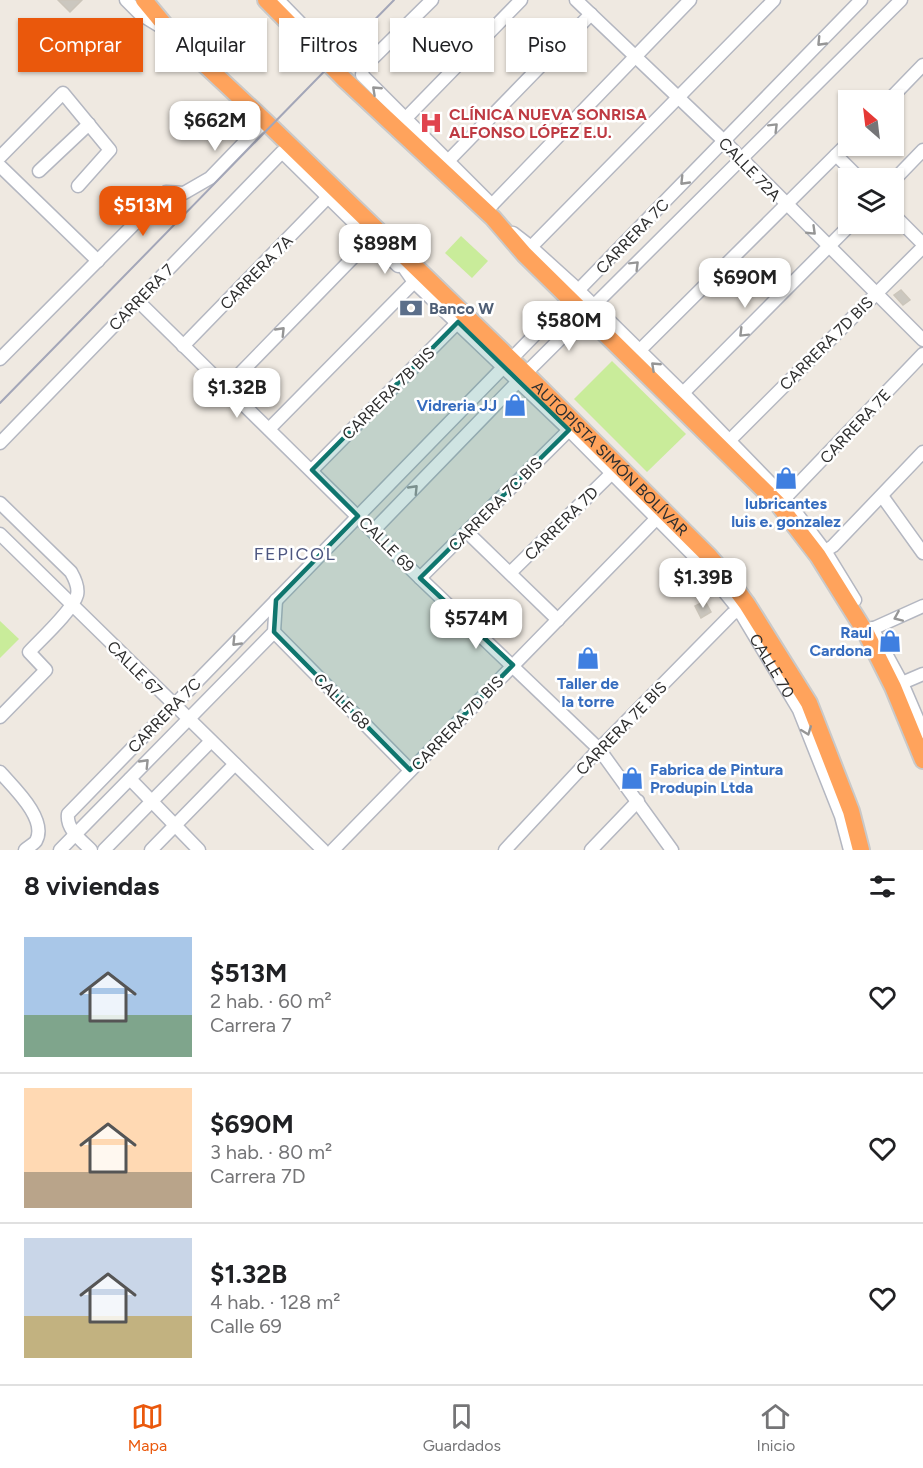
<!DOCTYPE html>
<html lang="es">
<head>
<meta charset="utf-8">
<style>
	:root { --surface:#fff; --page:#f6f6f6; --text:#202124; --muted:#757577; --line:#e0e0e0; --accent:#ea580c }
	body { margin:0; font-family:Figtree,sans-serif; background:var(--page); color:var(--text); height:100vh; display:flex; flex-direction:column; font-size:22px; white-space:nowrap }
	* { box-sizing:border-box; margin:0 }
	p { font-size:20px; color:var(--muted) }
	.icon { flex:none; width:33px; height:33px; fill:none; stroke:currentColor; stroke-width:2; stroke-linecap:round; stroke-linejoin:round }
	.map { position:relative; height:850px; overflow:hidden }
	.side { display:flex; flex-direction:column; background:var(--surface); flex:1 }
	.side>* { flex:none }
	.guide { position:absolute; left:18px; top:18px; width:600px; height:54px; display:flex; gap:12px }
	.needle { width:39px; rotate:332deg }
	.controls { position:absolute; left:838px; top:90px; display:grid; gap:12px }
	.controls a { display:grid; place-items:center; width:66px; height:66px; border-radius:0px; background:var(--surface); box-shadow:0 2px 4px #0004; font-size:30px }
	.price { position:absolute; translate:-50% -51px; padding:0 14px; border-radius:12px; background:#fff; color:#222; font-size:20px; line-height:39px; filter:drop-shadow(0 2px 3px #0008) }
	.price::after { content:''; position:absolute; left:50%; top:36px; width:18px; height:14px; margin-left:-9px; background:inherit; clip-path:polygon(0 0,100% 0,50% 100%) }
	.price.current { background:var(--accent); color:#fff }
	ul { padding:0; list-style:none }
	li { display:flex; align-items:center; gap:18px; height:150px; padding:0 24px }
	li+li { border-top:2px solid var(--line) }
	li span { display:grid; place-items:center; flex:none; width:168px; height:120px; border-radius:0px; color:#555 }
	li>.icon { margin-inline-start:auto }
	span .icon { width:72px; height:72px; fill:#fffc; stroke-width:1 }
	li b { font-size:26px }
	h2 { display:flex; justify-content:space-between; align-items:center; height:72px; padding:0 24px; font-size:26px }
	.chip { padding:0 21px; border-radius:0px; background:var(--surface); box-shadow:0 2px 4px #0004; font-size:21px; line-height:54px }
	.chip.current { background:var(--accent); color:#fff }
	.tab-bar { display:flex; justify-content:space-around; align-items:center; height:84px; border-top:2px solid var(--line); background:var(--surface); font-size:16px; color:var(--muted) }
	.tab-bar a { display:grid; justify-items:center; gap:3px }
	.tab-bar .current { color:var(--accent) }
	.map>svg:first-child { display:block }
</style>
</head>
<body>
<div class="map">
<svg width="923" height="850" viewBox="0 0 923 850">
	<rect width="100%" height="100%" fill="#efe9e1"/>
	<g fill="#c9ec9a">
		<polygon points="461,236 488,261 472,278 445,253"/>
		<polygon points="612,361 686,434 647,472 574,399"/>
		<polygon points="0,621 19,639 0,658"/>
	</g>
	<g fill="#cbc7bf" stroke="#cbc5ba" stroke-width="1.5">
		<polygon points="58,0 82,0 70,12"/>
		<polygon points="901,290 910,300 903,305 894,295"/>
		<polygon points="705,601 711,612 701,618 695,606"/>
	</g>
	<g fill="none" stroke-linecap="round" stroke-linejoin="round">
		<g stroke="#b4b7c1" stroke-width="15">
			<g id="minor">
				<polyline points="126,0 140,14 163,28"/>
				<polyline points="278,0 312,35"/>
				<polyline points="432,0 363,68 362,75 492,205"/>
				<polyline points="576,0 724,141 923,340"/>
				<polyline points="889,100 923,65"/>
				<polyline points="406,118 521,0"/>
				<polyline points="836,155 859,178"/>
				<polyline points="0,157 63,93 110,150 78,186"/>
				<polyline points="449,160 591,14"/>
				<polyline points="0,166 98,261"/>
				<polyline points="39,171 89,124"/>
				<polyline points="894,180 923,150"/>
				<polyline points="486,211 690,0"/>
				<polyline points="894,215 923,244"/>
				<polyline points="513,233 531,247 573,285 683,393 785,498 825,551 855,600"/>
				<polyline points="531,247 774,0"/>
				<path id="s1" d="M395,255L414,282L569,430L701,563L739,610L799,710L841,816L850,850"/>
				<polyline points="138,301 420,578 599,749 672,850"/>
				<polyline points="183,346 328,197"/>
				<polyline points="639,351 849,142"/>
				<polyline points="0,359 166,192 184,193 210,178 265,121"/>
				<polyline points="226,388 371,239"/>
				<polyline points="683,393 851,224"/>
				<polyline points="269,429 419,277"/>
				<polyline points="730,440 923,247"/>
				<polyline points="0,443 282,152 398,266"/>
				<polyline points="312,470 464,316"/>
				<polyline points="882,496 923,553"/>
				<polyline points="785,498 923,354"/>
				<path d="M0,503L71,572C75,579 79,587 77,595C73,610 40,640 29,652L46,670L0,717"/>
				<polyline points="373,531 531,368 901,0"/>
				<polyline points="467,532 558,620"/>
				<polyline points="0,534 323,850"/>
				<polyline points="825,551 833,546 923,452"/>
				<polyline points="510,573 612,473"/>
				<polyline points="420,578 569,430"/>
				<polyline points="872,628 902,683 923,732"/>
				<polyline points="872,629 923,606"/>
				<polyline points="274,632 410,770"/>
				<polyline points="902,683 923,674"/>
				<path d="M0,772C13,787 48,819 36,841C34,844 28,847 25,850"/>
				<polyline points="130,779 199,850"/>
				<polyline points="60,850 274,632 276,600"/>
				<path d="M91,850C81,840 66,829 68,814L861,0"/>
				<polyline points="104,850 211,741"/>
				<polyline points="151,850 235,764"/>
				<polyline points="333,850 656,519"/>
				<polyline points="505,850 599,749 732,614 739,610"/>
				<polyline points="591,850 638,801"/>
			</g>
		</g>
		<g stroke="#c9c9c9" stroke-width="20">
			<g id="highway">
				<path id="s2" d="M144,0L173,35L265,121L526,374L709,556L727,577L747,604L809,703L851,811L861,850"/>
				<polyline points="266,0 344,79 493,218 524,254 778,504 818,556 866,633 893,687 923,760"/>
			</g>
		</g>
		<use href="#minor" stroke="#fff" stroke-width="12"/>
		<use href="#highway" stroke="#ffa35c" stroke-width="16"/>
		<polyline stroke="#a3a6b8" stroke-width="2" points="0,403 394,0"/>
	</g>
	<defs><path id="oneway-chevron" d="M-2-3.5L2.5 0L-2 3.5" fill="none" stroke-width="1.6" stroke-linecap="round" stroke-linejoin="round" transform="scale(1.5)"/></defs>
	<g stroke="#969696">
		<use href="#oneway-chevron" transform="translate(821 42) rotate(134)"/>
		<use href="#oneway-chevron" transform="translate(376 90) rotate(-137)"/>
		<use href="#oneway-chevron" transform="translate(774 127) rotate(-45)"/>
		<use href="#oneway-chevron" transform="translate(684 181) rotate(134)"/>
		<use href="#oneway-chevron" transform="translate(812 231) rotate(44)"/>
		<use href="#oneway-chevron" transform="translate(635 265) rotate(-45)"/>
		<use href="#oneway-chevron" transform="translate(281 331) rotate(-46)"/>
		<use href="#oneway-chevron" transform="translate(743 333) rotate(135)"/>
		<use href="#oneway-chevron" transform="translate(655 366) rotate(-137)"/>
		<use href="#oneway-chevron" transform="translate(414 489) rotate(-46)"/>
		<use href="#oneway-chevron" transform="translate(898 617) rotate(157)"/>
		<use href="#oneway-chevron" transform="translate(236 642) rotate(134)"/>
		<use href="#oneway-chevron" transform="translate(807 731) rotate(69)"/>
		<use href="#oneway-chevron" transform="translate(145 763) rotate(-46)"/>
	</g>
	<path fill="#0f766e" fill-opacity="0.2" stroke="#0f766e" stroke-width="4.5" stroke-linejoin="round" d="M458,322L569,430L420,578L513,665L410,770L274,632L276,600L358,516L312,470Z"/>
	<defs>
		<g id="hospital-bare" transform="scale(1.8)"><path d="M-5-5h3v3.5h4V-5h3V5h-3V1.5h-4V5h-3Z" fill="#e0444e" stroke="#fff" stroke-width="2.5" paint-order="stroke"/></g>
		<g id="bank-bare" transform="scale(1.8)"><path d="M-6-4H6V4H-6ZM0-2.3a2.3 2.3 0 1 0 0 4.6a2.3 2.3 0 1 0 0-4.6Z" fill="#5c6f8a" stroke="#fff" stroke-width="2.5" paint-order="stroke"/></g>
		<g id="shop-bare" transform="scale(1.8)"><path d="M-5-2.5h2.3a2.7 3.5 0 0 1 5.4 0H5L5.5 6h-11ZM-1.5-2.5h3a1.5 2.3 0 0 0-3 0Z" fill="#3f7fe0" stroke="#fff" stroke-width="2.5" paint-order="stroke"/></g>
	</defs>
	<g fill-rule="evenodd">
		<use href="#hospital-bare" x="431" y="123"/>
		<use href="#bank-bare" x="411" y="308"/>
		<use href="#shop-bare" x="515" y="405"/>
		<use href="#shop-bare" x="786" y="478"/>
		<use href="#shop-bare" x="890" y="641"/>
		<use href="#shop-bare" x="588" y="658"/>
		<use href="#shop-bare" x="632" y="778"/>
	</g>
	<g text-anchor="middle" stroke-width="5" stroke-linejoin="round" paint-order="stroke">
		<g font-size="16" font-weight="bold" fill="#be3a42" stroke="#fff" text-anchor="start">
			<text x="449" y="120">CLÍNICA NUEVA SONRISA<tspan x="449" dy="18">ALFONSO LÓPEZ E.U.</tspan></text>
		</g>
		<g font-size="16" fill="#2e2e2e" stroke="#fff">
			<text transform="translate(750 169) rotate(46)" y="6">CALLE 72A</text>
			<text transform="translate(632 236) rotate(-46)" y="6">CARRERA 7C</text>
			<text transform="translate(256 272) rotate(-46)" y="6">CARRERA 7A</text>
			<text transform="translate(141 297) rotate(-46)" y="6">CARRERA 7</text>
			<text transform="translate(826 343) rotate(-45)" y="6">CARRERA 7D BIS</text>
			<text transform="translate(388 393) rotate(-45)" y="6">CARRERA 7B BIS</text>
			<text transform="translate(855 426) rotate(-47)" y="6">CARRERA 7E</text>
			<text dy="6" stroke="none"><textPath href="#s2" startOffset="654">AUTOPISTA SIMÓN BOLÍVAR</textPath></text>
			<text transform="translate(495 504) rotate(-45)" y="6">CARRERA 7C BIS</text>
			<text transform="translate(561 523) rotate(-45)" y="6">CARRERA 7D</text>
			<text transform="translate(387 544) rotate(45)" y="6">CALLE 69</text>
			<text dy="6" stroke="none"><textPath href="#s1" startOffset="560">CALLE 70</textPath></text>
			<text transform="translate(135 668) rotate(45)" y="6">CALLE 67</text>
			<text transform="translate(342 701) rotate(45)" y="6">CALLE 68</text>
			<text transform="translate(164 715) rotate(-46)" y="6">CARRERA 7C</text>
			<text transform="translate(457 723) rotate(-46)" y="6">CARRERA 7D BIS</text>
			<text transform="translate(621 728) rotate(-46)" y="6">CARRERA 7E BIS</text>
		</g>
		<g font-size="16" font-weight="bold" fill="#4e5e75" stroke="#fff" text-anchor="start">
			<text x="429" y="314">Banco W</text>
		</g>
		<g font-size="16" font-weight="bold" fill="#366cbe" stroke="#fff" text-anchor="end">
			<text x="497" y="411">Vidreria JJ</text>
			<text x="786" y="509" text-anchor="middle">lubricantes<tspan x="786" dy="18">luis e. gonzalez</tspan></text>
			<text x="872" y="638">Raul<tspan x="872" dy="18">Cardona</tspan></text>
			<text x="588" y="689" text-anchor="middle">Taller de<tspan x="588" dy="18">la torre</tspan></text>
			<text x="650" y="775" text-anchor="start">Fabrica de Pintura<tspan x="650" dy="18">Produpin Ltda</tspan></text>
		</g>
		<g font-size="18" letter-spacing="1.5" fill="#4d5680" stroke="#fff">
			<text x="295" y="560">FEPICOL</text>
		</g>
	</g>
</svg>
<div class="controls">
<a><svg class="needle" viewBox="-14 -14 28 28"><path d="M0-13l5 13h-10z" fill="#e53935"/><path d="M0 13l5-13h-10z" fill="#757577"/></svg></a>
<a><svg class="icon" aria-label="layers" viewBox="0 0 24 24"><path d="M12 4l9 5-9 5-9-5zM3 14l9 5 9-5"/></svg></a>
</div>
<b class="price" style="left:215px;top:152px">$662M</b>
<b class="price current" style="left:143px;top:237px">$513M</b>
<b class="price" style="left:385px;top:275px">$898M</b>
<b class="price" style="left:745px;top:309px">$690M</b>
<b class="price" style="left:569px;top:352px">$580M</b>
<b class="price" style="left:237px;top:419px">$1.32B</b>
<b class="price" style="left:703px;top:609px">$1.39B</b>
<b class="price" style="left:476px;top:650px">$574M</b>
<div class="guide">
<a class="chip current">Comprar</a>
<a class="chip">Alquilar</a>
<a class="chip">Filtros</a>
<a class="chip">Nuevo</a>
<a class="chip">Piso</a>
</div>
</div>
<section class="side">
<h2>8 viviendas<svg class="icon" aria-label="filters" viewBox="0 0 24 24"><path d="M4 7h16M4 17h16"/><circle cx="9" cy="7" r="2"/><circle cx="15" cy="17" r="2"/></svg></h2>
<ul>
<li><span style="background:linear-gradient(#a9c7e8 65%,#7fa58c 0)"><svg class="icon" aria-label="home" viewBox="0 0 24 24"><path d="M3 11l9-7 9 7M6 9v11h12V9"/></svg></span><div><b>$513M</b><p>2 hab. · 60 m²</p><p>Carrera 7</p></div><svg class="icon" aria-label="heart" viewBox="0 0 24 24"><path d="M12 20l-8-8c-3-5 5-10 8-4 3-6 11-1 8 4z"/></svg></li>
<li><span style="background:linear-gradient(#ffd9b3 70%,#b9a48a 0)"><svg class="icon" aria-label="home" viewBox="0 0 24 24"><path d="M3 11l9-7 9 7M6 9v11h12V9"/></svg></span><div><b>$690M</b><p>3 hab. · 80 m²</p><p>Carrera 7D</p></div><svg class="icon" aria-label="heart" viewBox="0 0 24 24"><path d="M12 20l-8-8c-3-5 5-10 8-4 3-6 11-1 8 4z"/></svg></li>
<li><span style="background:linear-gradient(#c9d6e8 65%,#c2b280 0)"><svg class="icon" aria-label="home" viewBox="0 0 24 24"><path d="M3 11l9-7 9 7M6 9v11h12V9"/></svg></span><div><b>$1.32B</b><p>4 hab. · 128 m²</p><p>Calle 69</p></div><svg class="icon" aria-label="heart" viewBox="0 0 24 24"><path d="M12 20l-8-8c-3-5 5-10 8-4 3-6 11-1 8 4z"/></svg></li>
</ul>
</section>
<nav class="tab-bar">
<a class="current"><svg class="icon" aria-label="map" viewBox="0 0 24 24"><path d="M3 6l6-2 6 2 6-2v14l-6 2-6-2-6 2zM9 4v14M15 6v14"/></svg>Mapa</a>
<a><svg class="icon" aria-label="saved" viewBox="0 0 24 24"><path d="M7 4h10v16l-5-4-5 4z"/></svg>Guardados</a>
<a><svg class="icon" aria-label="home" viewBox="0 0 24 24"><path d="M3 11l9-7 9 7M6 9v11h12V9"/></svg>Inicio</a>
</nav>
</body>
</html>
